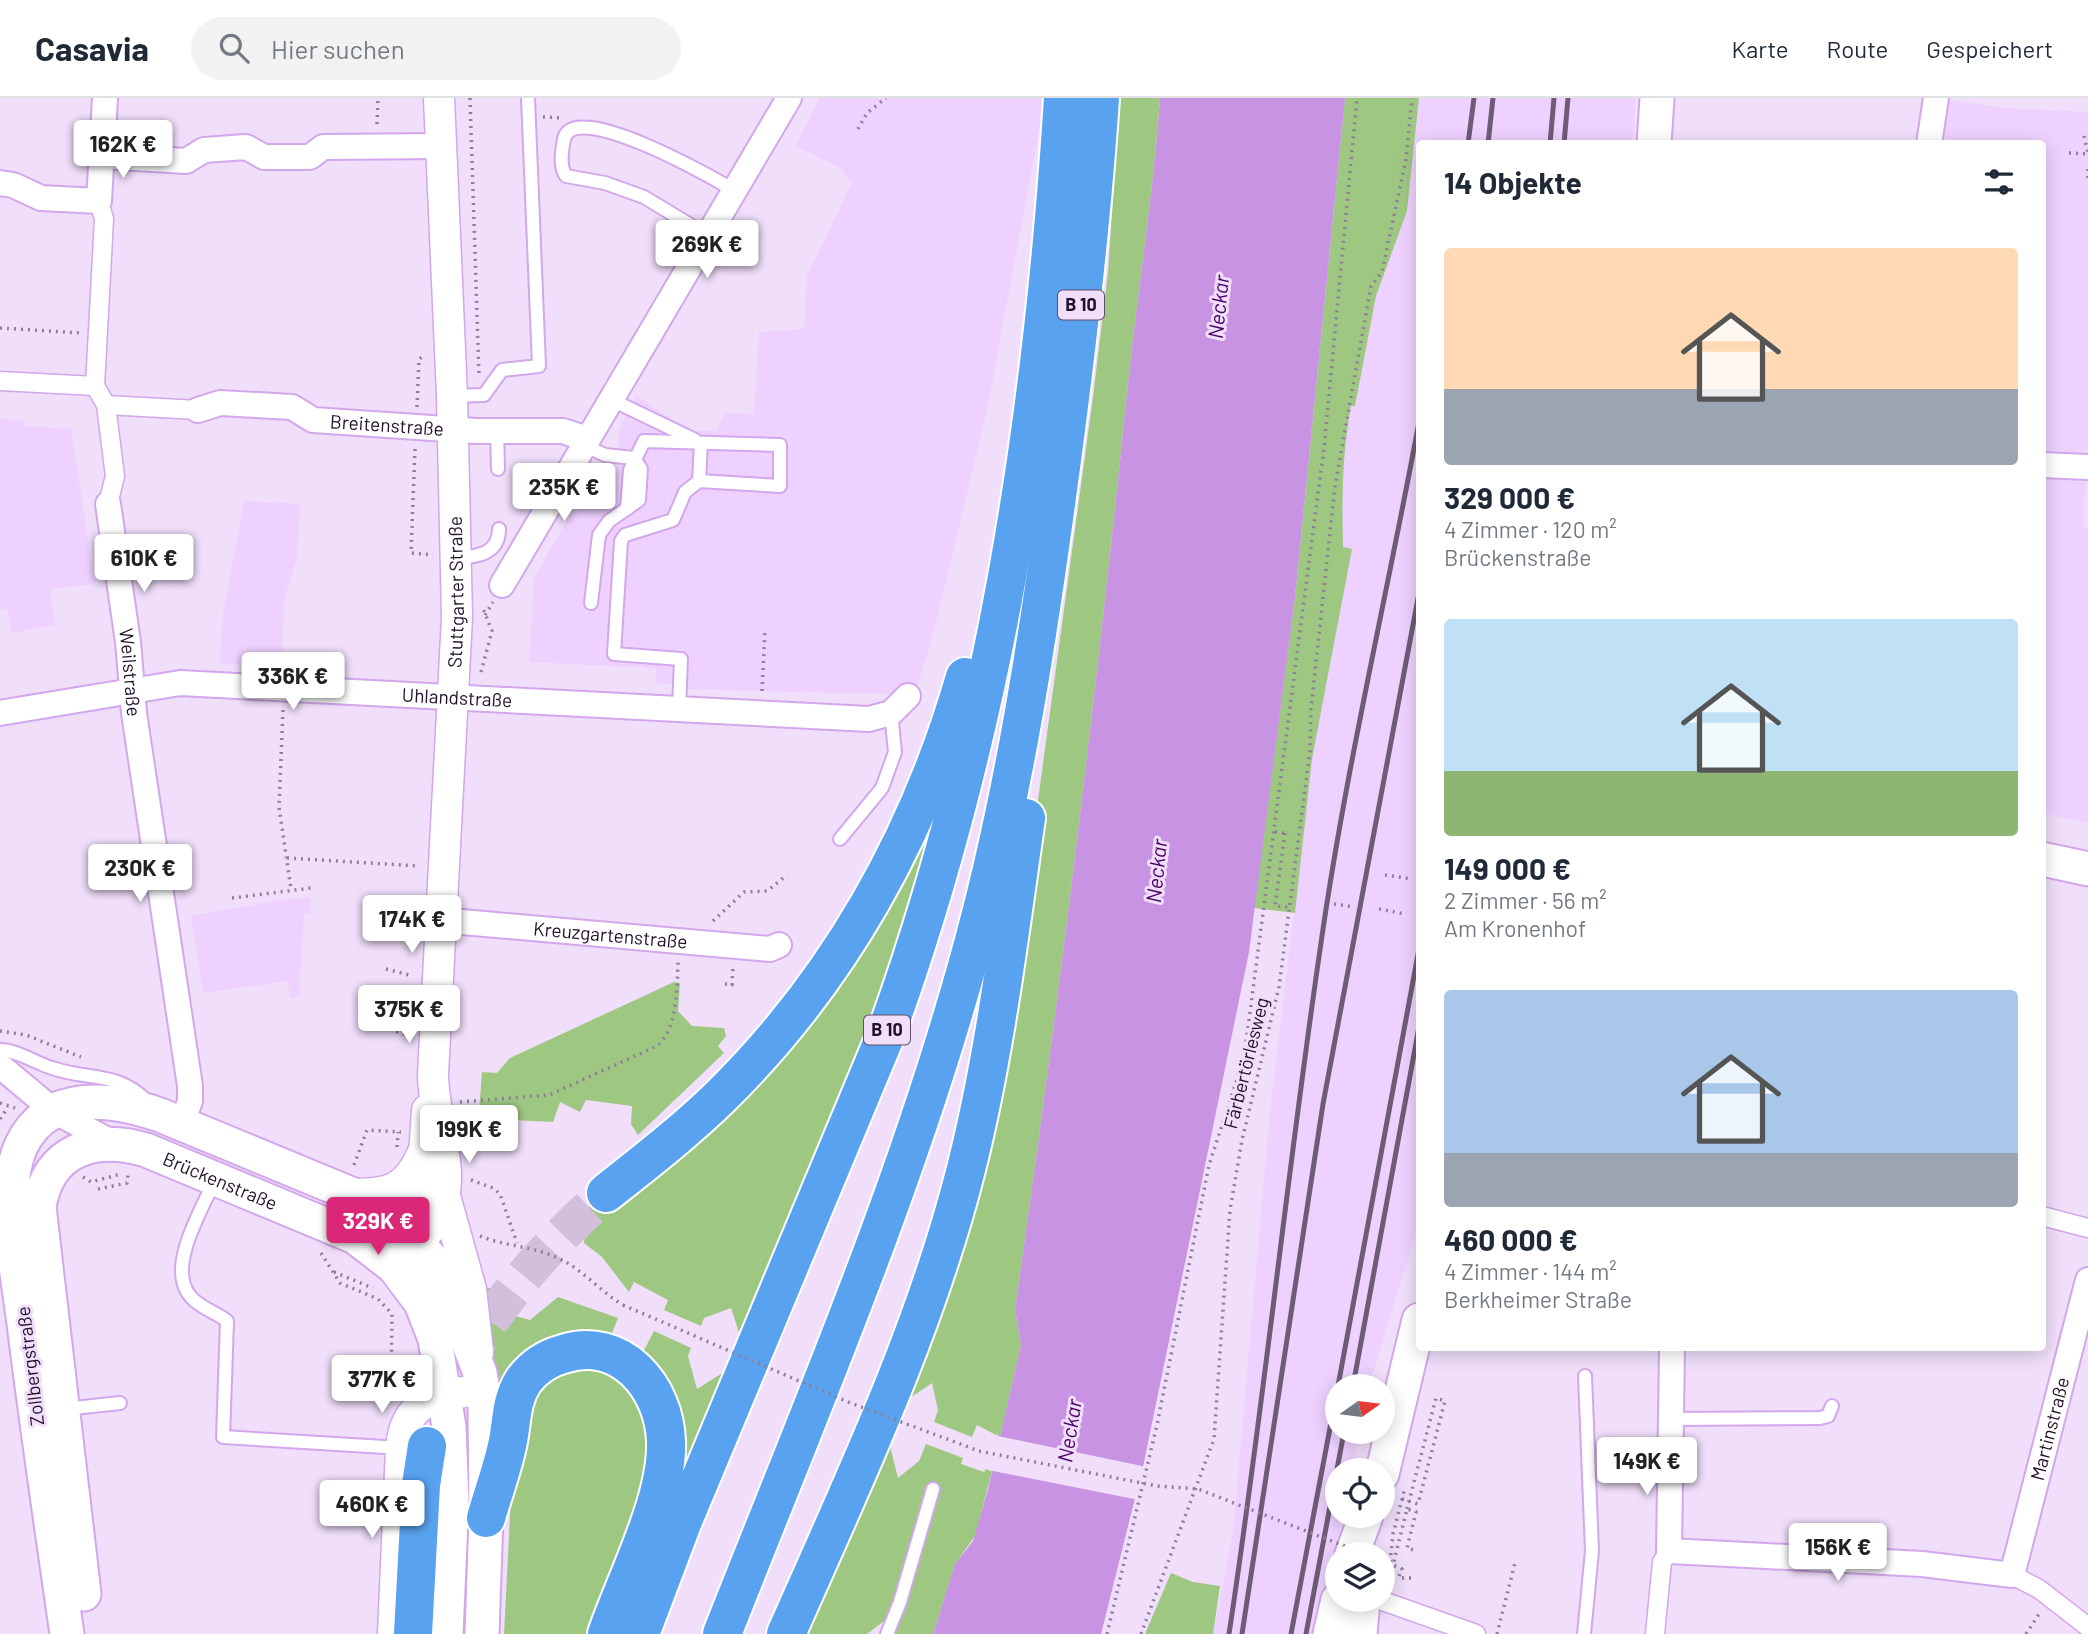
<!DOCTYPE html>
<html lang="de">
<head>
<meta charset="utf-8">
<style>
	:root { --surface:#fff; --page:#f2f2f3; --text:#1f2937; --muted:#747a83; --line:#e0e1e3; --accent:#db2777 }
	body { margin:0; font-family:Barlow,sans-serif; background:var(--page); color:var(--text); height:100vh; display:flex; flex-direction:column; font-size:26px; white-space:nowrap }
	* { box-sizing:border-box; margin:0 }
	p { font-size:23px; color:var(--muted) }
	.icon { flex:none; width:38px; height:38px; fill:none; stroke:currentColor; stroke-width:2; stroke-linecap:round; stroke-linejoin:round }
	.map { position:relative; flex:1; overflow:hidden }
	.details { position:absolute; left:1416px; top:42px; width:630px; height:1211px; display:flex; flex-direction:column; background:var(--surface); border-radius:7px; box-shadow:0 4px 18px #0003 }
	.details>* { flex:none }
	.needle { width:46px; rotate:76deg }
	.fabs { position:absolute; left:1325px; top:1276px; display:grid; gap:14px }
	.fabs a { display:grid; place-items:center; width:70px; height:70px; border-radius:50%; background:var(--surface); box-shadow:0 4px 18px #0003; font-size:35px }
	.price { position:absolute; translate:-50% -60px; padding:0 16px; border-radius:7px; background:#fff; color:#222; font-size:23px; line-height:46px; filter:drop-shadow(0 2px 4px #0008) }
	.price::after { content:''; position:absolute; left:50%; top:42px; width:21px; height:16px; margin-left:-10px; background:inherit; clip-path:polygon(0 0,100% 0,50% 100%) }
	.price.active { background:var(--accent); color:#fff }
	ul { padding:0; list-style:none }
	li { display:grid; align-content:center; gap:14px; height:371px; padding:0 28px }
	li span { display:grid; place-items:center; height:217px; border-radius:7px; color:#555 }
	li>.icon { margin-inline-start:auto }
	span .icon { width:126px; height:126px; fill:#fffc; stroke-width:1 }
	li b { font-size:30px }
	h2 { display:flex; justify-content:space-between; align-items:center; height:84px; padding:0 28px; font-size:30px }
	header { display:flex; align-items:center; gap:42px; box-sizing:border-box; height:98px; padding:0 35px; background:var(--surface); border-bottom:2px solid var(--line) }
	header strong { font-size:33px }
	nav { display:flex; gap:38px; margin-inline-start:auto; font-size:24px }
	.search { width:490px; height:63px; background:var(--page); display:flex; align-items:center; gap:18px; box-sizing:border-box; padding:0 24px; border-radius:38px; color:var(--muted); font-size:26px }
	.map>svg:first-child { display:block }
</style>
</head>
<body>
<header>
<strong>Casavia</strong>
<div class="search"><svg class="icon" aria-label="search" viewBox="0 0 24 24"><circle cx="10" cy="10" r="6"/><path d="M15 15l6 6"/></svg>Hier suchen</div>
<nav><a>Karte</a><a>Route</a><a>Gespeichert</a></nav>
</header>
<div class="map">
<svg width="2088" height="1536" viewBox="0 0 2088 1536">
	<rect width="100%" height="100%" fill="#f0defa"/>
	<g fill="#eed1ff">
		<polygon points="820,0 1045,0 988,307 936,525 915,597 686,591 686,587 656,585 656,570 529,564 534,480 583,394 591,395 592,379 605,379 605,371 618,371 619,330 636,298 692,333 717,333 725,315 754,316 759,234 804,231 807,178 852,85 839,69 795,48"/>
		<polygon points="1419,0 1636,0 1632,45 1419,46 1419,1125 1369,1288 1337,1288 1337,1334 1360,1334 1352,1372 1337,1372 1337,1418 1342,1418 1318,1536 1213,1536 1233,1435 1269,1023 1312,661 1351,451 1343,450 1341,393 1345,338 1351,307 1355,307 1376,198 1407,113"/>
		<polygon points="1949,2 2005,10 2088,14 2088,343 2083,429 2088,429 2088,725 2042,715 2042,46 1943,46"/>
		<polygon points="0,321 24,322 25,328 71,331 95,486 50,491 55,527 11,535 7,511 0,512"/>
		<polygon points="244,403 300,406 297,461 285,497 281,568 219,565 223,517"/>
		<polygon points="291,800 311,800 310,816 304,816 299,899 291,900 287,883 203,895 191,818"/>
	</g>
	<g fill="#9ec882">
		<path d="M1120,0H1160C1153,102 1136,203 1126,305C1095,608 1058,910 1015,1212L1021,1247L1000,1339L977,1327L972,1339L934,1324L938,1312L932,1285L907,1302L1015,871L1093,299L1108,174Z"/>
		<path d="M1345,0H1419L1407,113L1376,198L1355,308H1351C1342,355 1342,401 1343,449L1352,451L1312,661L1295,815L1254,810L1295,499Z"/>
		<polygon points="925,734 929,735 906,843 741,1241 731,1210 704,1220 701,1228 664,1212 668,1202 634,1184 629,1194 602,1159 584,1145 586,1117 598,1085 615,1106"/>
		<polygon points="674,884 680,885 678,913 692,928 724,930 726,938 718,948 724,955 638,1037 631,1026 632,1008 586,1002 580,1014 560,1004 553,1024 513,1022 513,1015 479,1013 482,974 497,975 510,960"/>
		<polygon points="506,1189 511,1217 530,1222 558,1199 618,1220 612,1235 643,1254 654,1233 691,1250 688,1258 697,1291 727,1272 683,1388 614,1248 499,1300 477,1191"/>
		<polygon points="555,1270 622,1273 657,1339 597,1536 504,1536 513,1360 521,1312"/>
		<polygon points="889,1344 898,1380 919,1363 926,1346 963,1360 961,1366 984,1374 986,1371 992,1373 975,1438 955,1466 933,1536 892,1536 888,1520 867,1536 801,1536"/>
		<polygon points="1171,1475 1193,1484 1220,1488 1213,1536 1145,1536"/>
	</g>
	<path fill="#c793e2" d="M1160,0H1345L1295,499L1249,854L1144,1364L1101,1536H933L955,1466L973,1443L988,1391L1021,1247L1015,1212C1058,910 1095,608 1126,305C1136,203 1153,102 1160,0Z"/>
	<polygon fill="#f0defa" points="997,1335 998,1338 1147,1369 1139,1402 988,1372"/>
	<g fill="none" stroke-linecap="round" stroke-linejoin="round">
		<path stroke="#d1bfdb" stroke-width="38" stroke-dasharray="38 19" stroke-linecap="butt" d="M436,1324C478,1226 528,1165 606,1095"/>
		<g stroke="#d3a7eb" stroke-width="16">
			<g id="service">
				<path d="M707,137L644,99L605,85L566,78C559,68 562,52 564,41C573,0 714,80 735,93"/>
				<polyline points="452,298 484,297 502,272 539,268 528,0"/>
				<polyline points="610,301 695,342"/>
				<polyline points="497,332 498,371"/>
				<polyline points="583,347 605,357 634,360"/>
				<polyline points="627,411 630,372 644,343 780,347 780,388 699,383"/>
				<path d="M455,460C477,459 499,456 499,431"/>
				<polyline points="591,505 599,437 609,423 639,402 641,371 634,360"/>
				<polyline points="679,612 681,561 614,556 621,443 625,437 673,422 685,394 699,383 701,345"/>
				<polyline points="840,741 882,690 895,654 891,615"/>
				<path d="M0,952C17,952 35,965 52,970C89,983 116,972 148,1004"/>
				<path d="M215,1082C202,1111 165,1171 191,1199C200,1210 216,1214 227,1223L223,1339L401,1350"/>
				<polyline points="65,1311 120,1305"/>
				<polyline points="1672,1321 1820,1320 1828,1318 1832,1308"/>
				<polyline points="887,1536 900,1504 933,1391"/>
				<polyline points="1584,1536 1592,1453 1585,1278"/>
			</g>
		</g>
		<g stroke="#d3a7eb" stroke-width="21">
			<g id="pedestrian">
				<polyline points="99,103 104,121 95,288 106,307 115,378 108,406"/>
				<polyline points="0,283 95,288"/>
				<polyline points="106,307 198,312"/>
				<polyline points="2042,1118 2088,1130"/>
				<polyline points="2012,1477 2039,1491 2088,1529"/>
				<polyline points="1380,1502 1476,1536"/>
				<polyline points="1655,1536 1662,1464 1669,1453"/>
			</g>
		</g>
		<g stroke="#d3a7eb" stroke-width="28">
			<g id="minor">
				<polyline points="1929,46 1936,0"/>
				<polyline points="102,58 186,63 204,52 246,49 264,59 310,59 323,49 441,48"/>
				<polyline points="0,85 13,87 41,100 99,103 105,0"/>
				<path id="s1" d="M198,312L220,305L292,309L313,322L476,333H563L587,341"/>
				<polyline points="2042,367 2088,369"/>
				<path id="s2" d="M108,406L128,544L134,615L190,988V1003L182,1025"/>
				<polyline points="502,487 789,0"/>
				<path id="s3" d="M0,615L180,585L869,621L891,615L908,598"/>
				<path id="s4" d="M439,822L770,851L779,847"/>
				<polyline points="0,968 54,1013 113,1045"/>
				<path id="s5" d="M1672,1250L1669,1453L1922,1466L2012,1477L2088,1182"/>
			</g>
		</g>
		<g stroke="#d3a7eb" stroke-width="33">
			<g id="tertiary">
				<path d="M354,1096C390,1096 407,1091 422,1056"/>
				<polyline points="445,1098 471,1191 478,1254"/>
				<path id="s6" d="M333,1128C343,1128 355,1125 365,1128C380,1131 395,1143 411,1143C421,1142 427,1136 432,1128C463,1085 433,1024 433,976L457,519L452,298L439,0"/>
				<polyline points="426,1213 417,1166 427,1012"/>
				<path d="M393,1536L401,1350C405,1298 441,1298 483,1291"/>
			</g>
		</g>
		<g stroke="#d3a7eb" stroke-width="37">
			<g id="secondary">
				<polyline points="1654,46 1657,0"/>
				<polyline points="2042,761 2088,771"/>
				<polyline points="1382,1376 1419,1222"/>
				<polyline points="1352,1456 1366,1418"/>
				<path id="s7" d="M84,1496L39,1109C48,1051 95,1037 146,1052L355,1139L394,1169L421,1205L435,1241L449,1329L452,1401L446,1536"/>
				<path d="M67,1536C52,1433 37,1330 24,1226C18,1175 0,1096 21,1048C48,991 111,1000 160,1017L368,1103L405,1129L441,1173L480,1275L485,1304L486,1420L482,1536"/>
				<polyline points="1330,1536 1338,1502"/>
				<polyline points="1360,1536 1363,1502"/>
			</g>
		</g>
		<g stroke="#fff" stroke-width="42">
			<g id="trunk">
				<path d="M606,1095C645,1064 684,1034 720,999C838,883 919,739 965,579"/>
				<path d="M486,1420C493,1395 503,1369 508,1343C512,1322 511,1301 524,1282C534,1269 548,1260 563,1256C621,1237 665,1290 666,1344C668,1401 626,1481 607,1536"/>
				<polyline points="413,1536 421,1387 427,1348"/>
				<path d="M640,1536L682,1425L884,941C994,640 1043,320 1063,0"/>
				<path d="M722,1536C809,1315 903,1097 967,868C1009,720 1034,566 1055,413C1074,276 1091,138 1100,0"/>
				<path d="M786,1536C853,1384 925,1233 966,1071C995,956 1009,837 1026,720"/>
			</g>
		</g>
		<g stroke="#8f7e98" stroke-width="3.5" stroke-dasharray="2 5" stroke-linecap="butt">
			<polyline points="470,0 479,278"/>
			<polyline points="543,19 562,20"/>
			<polyline points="377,26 378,0"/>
			<polyline points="858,31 867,15 886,0"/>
			<polyline points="2084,38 2088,55"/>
			<polyline points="2069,55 2088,56"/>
			<polyline points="2088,80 2088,67"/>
			<polyline points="0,230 81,235"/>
			<polyline points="417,309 419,261 425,257"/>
			<polyline points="415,351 411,455 433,457"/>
			<polyline points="586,389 614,390"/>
			<polyline points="485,517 493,504"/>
			<polyline points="481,574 492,533 482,508"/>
			<polyline points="762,593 765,532"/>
			<polyline points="283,612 279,709 291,791"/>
			<polyline points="1275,734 1289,736"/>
			<polyline points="1285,735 1275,808 1289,809"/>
			<polyline points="287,760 419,768"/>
			<polyline points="1385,777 1412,781"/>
			<polyline points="232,800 311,790"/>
			<polyline points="1334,806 1354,809"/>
			<polyline points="1379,811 1405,816"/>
			<polyline points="713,823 744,794 767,793 787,777"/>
			<polyline points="386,871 413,878"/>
			<polyline points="725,886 732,887 733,868"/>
			<polyline points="383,929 410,938"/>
			<polyline points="0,933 26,937 81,959"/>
			<path d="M460,1004L549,997L657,948C678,930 677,889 678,864"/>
			<polyline points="0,1005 15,1010"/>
			<polyline points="0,1021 8,1009"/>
			<polyline points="397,1049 398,1034"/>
			<polyline points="354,1067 367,1032 401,1034"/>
			<polyline points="83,1079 91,1084 121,1076"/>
			<polyline points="471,1082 493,1090 500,1096 517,1145"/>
			<polyline points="98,1091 127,1085 128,1076"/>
			<path d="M480,1138C507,1149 534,1148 560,1161C583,1172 601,1194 623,1207"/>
			<polyline points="321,1155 340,1185 378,1201 392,1216 391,1303"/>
			<polyline points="334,1174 373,1190"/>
			<polyline points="1402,1401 1418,1406"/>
			<polyline points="1399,1478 1402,1471 1393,1467 1407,1411 1416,1414 1407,1450 1417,1453"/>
			<polyline points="1402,1480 1411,1480"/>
			<polyline points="1388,1485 1393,1436 1405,1390"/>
			<polyline points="1107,1536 1157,1327 1209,1067 1244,960 1324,350 1357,0"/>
			<polyline points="1141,1536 1214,1341 1230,1112 1242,1042 1279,889 1310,653 1311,611 1335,388 1371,188 1382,174 1406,61 1412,0"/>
			<polyline points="1497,1536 1515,1465"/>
			<polyline points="2026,1536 2041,1513"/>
		</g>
		<use href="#service" stroke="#fff" stroke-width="12"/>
		<use href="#pedestrian" stroke="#fff" stroke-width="18"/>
		<use href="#minor" stroke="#fff" stroke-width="24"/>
		<use href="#tertiary" stroke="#fff" stroke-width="30"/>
		<use href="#secondary" stroke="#fff" stroke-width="33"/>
		<use href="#trunk" stroke="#58a2ef" stroke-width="38"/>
		<g stroke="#6e5c77" stroke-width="5">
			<polyline points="1468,46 1474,0"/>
			<polyline points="1488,46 1493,0"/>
			<polyline points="1550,46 1554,0"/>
			<polyline points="1564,46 1568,0"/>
			<polyline points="1338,1288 1419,851"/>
			<polyline points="1353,1288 1419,929"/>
			<path d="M1229,1536C1264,1306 1287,1075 1321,845C1346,670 1387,497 1419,324"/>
			<polyline points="1242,1536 1323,1006 1419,495"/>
			<polyline points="1291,1536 1337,1293"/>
			<polyline points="1306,1536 1344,1334"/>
		</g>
		<g stroke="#8f7e98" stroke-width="3.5" stroke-dasharray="2 5" stroke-linecap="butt">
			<polyline points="623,1207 848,1304 979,1353 1157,1388 1198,1391 1365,1456"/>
			<polyline points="1407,1411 1436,1300 1445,1303 1418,1406"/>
			<polyline points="1382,1463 1393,1467"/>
		</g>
	</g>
	<g text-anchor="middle" stroke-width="6" stroke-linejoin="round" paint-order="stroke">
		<g fill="#f0defa" stroke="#5f4e68" stroke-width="2">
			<rect x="1058" y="192.5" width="46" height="29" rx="5"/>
			<rect x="864" y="917.5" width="46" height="29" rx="5"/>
		</g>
		<g font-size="18" font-weight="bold" fill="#211029">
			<text x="1081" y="213">B 10</text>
			<text x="887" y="938">B 10</text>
		</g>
		<g font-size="19" fill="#211029" stroke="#f0defa">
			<text dy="7" stroke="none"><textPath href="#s1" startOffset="194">Breitenstraße</textPath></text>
			<text dy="7" stroke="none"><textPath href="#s6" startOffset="746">Stuttgarter Straße</textPath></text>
			<text dy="7" stroke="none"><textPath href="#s2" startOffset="170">Weilstraße</textPath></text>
			<text dy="7" stroke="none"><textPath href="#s3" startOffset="460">Uhlandstraße</textPath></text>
			<text dy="7" stroke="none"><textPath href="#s4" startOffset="172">Kreuzgartenstraße</textPath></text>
			<text transform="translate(1246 965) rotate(-76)" y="7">Färbertörlesweg</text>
			<text dy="7" stroke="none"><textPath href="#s7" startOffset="611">Brückenstraße</textPath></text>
			<text transform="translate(30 1268) rotate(-97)" y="7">Zollbergstraße</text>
			<text dy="7" stroke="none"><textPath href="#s5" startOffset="698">Martinstraße</textPath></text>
		</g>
		<g font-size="21" font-style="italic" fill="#4a0164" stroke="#f0defa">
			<text transform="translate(1219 209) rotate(-84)" y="7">Neckar</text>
			<text transform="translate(1157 773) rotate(-84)" y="7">Neckar</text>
			<text transform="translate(1070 1333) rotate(-81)" y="7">Neckar</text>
		</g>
	</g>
</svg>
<div class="fabs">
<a><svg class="needle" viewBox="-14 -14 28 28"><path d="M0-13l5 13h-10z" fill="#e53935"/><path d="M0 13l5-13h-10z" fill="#747a83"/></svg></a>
<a><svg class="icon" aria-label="locate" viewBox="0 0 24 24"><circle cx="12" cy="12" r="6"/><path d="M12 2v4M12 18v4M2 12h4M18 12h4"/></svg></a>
<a><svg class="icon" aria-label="layers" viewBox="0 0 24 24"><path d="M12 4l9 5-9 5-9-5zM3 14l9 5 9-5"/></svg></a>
</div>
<b class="price" style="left:123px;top:82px">162K €</b>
<b class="price" style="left:707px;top:182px">269K €</b>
<b class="price" style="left:564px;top:425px">235K €</b>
<b class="price" style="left:144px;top:496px">610K €</b>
<b class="price" style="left:293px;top:614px">336K €</b>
<b class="price" style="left:140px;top:806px">230K €</b>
<b class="price" style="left:412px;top:857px">174K €</b>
<b class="price" style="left:409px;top:947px">375K €</b>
<b class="price" style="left:469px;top:1067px">199K €</b>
<b class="price active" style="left:378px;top:1159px">329K €</b>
<b class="price" style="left:382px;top:1317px">377K €</b>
<b class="price" style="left:1647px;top:1399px">149K €</b>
<b class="price" style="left:372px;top:1442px">460K €</b>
<b class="price" style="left:1838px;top:1485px">156K €</b>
<section class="details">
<h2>14 Objekte<svg class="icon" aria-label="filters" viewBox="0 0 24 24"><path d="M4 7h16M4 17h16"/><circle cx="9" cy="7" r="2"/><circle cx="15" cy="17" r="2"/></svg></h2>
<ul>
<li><span style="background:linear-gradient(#ffd9b3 65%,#9aa5b1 0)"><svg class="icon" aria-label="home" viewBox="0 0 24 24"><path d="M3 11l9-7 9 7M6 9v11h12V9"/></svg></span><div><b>329 000 €</b><p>4 Zimmer · 120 m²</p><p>Brückenstraße</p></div></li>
<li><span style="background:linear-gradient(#bfe0f5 70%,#8fb573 0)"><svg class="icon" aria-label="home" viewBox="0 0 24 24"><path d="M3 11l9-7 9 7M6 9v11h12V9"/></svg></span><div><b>149 000 €</b><p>2 Zimmer · 56 m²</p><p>Am Kronenhof</p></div></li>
<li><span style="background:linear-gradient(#a9c7e8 75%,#9aa5b1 0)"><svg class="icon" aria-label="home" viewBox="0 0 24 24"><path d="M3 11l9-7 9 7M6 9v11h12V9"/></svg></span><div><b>460 000 €</b><p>4 Zimmer · 144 m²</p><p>Berkheimer Straße</p></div></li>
</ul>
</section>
</div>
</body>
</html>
